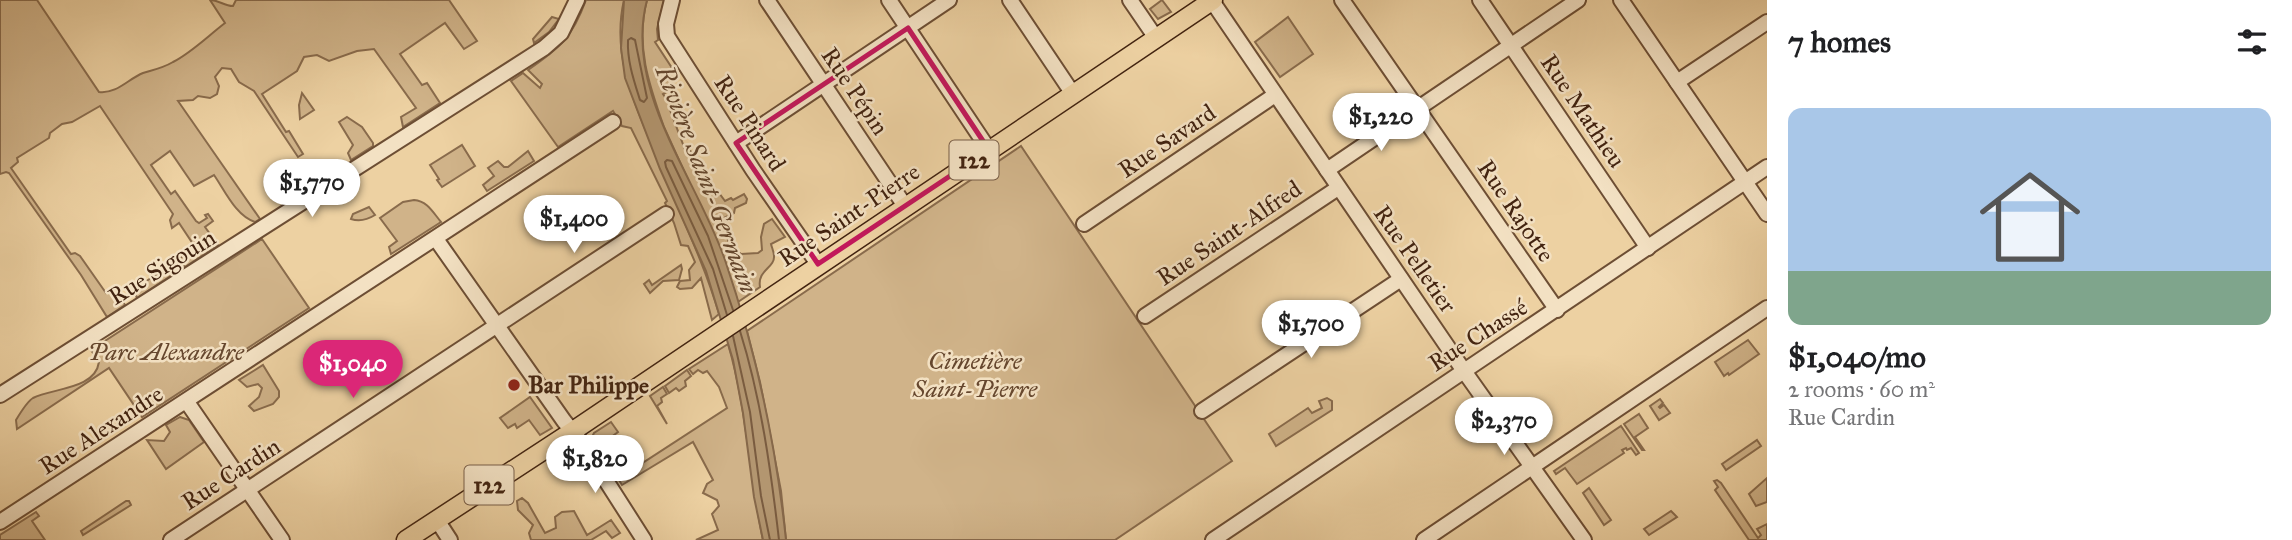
<!DOCTYPE html>
<html lang="en">
<head>
<meta charset="utf-8">
<style>
	:root { --surface:#fff; --page:#f2f2f2; --text:#202124; --muted:#757577; --accent:#db2777 }
	body { margin:0; font-family:"IM FELL Great Primer",serif; background:var(--page); color:var(--text); height:100vh; display:flex; flex-direction:column; font-size:26px; white-space:nowrap }
	* { box-sizing:border-box; margin:0 }
	p { font-size:23px; color:var(--muted) }
	.icon { flex:none; width:38px; height:38px; fill:none; stroke:currentColor; stroke-width:2; stroke-linecap:round; stroke-linejoin:round }
	.map { position:relative; flex:1; overflow:hidden }
	.drawer { display:flex; flex-direction:column; background:var(--surface); width:525px }
	.drawer>* { flex:none }
	.price { position:absolute; translate:-50% -60px; padding:0 16px; border-radius:24px; background:#fff; color:#222; font-size:23px; line-height:46px; filter:drop-shadow(0 2px 4px #0008) }
	.price::after { content:''; position:absolute; left:50%; top:42px; width:21px; height:16px; margin-left:-10px; background:inherit; clip-path:polygon(0 0,100% 0,50% 100%) }
	.price.selected { background:var(--accent); color:#fff }
	ul { padding:0; list-style:none }
	li { display:grid; align-content:center; gap:14px; height:371px; padding:0 21px }
	li span { display:grid; place-items:center; height:217px; border-radius:14px; color:#555 }
	li>.icon { margin-inline-start:auto }
	span .icon { width:126px; height:126px; fill:#fffc; stroke-width:1 }
	li b { font-size:30px }
	h2 { display:flex; justify-content:space-between; align-items:center; height:84px; padding:0 21px; font-size:30px }
	main { display:flex; flex:1; min-height:0 }
	.map>svg:first-child { display:block }
</style>
</head>
<body>
<main>
<div class="map">
<svg width="1767" height="540" viewBox="0 0 1767 540">
	<rect width="100%" height="100%" fill="#edd1a2"/>
	<filter id="stains"><feTurbulence type="fractalNoise" baseFrequency=".00286" numOctaves="4"/><feColorMatrix values="0 0 0 0 .2 0 0 0 0 .09 0 0 0 0 .02 0 0 0 .5 -.17"/></filter>
	<radialGradient id="worn" r=".72"><stop offset=".6" stop-color="#630" stop-opacity="0"/><stop offset="1" stop-color="#630" stop-opacity=".3"/></radialGradient>
	<g fill="#d0b389" stroke="#896b4c" stroke-width="2">
		<path d="M0,0H37L99,92C117,94 128,79 143,73C153,70 163,68 173,62C191,53 208,36 225,23L210,0C219,0 224,6 233,6L236,0H449L477,41L464,49L445,23L400,54L422,85L427,83L440,103L403,127L401,117L416,108L374,49L357,51L329,61L317,55L304,57L297,71L262,94L286,132L289,131L303,154L298,157L254,91L239,82L231,69L222,68L215,77L219,86L217,94L210,98L198,96L193,100L178,101L260,219L255,222C236,216 225,191 214,175L194,186L170,151L151,165L171,194L175,191L196,221L199,223L207,218L205,215L208,214L213,221L205,227L218,245L185,267L179,259L195,247L179,223L172,228L170,220L173,214L100,106L72,122L62,124L50,133L49,138L17,158L18,162L11,168L71,254L75,253L80,256L106,293L114,288L125,305L107,317L81,275L9,173L6,172L0,174Z"/>
		<path d="M586,0H624C611,56 635,105 656,155C677,208 703,259 719,314L712,320L701,278L692,288L680,289L677,287L680,281L690,280L689,270L695,262L688,246L681,245L674,223L665,203L667,201L631,128L622,126L613,111L558,147L511,81L523,73L540,88L542,84L528,70C561,47 572,38 586,0Z"/>
		<path d="M647,0H664L657,29L658,40L655,42L672,68L670,77L674,88L663,94L673,108L670,110L686,152L690,150L692,155L689,160C695,172 704,193 719,193L725,201L731,198L733,200L744,194L747,199L746,203L735,208L734,213L720,220L730,245L741,254L758,253L762,250L761,237L764,224L772,219L785,237L771,244C772,248 774,252 774,256C775,268 757,270 760,287L738,302L724,259L664,127C649,85 635,45 647,0Z"/>
		<polygon points="1162,0 1171,12 1158,19 1150,9"/>
		<polygon points="552,17 559,19 549,32 534,43 533,39"/>
		<polygon points="1288,17 1313,54 1280,77 1255,42"/>
		<polygon points="302,93 314,110 300,119 299,105"/>
		<polygon points="347,117 362,127 373,143 373,146 351,160 348,153 353,145 339,122"/>
		<polygon points="462,145 475,166 442,187 437,180 439,179 430,165"/>
		<polygon points="1021,146 1232,461 1115,540 786,540 781,491 760,382 747,331"/>
		<polygon points="528,151 534,161 487,191 483,185 494,176 488,168 498,161 504,167 508,167"/>
		<path d="M414,200C427,201 432,211 441,222L391,254L389,247L397,241L380,218L403,202Z"/>
		<path d="M369,207L375,215C367,220 360,222 351,219L353,214Z"/>
		<path d="M262,239L309,308L142,417L109,368L17,429L16,420C19,415 28,401 33,398C52,388 95,390 99,362L91,350Z"/>
		<polygon points="681,265 682,269 679,280 663,281 650,293 644,284 649,280 652,285"/>
		<polygon points="166,268 172,275 137,298 133,290"/>
		<polygon points="1748,340 1759,354 1729,375 1728,373 1724,376 1715,362"/>
		<path d="M728,344C747,408 749,475 763,540H696L718,530L712,514L719,506L717,500L703,493L707,484L713,480L693,442L622,485L592,437L594,433L611,422L618,432L606,441L627,473L727,408L719,387L707,371L703,373L698,370L693,374L689,369Z"/>
		<polygon points="263,365 279,391 279,397 273,404 254,411 249,406 259,397 262,388 258,384 247,387 239,380"/>
		<polygon points="687,370 691,376 685,381 686,386 679,391 676,388 669,393 665,386"/>
		<polygon points="663,387 667,394 661,398 662,402 657,406 667,424 650,396"/>
		<polygon points="530,397 552,428 540,435 529,420 517,428 515,424 508,428 500,418"/>
		<polygon points="1327,398 1332,401 1332,410 1276,446 1269,434 1308,408 1312,413 1322,408 1319,401"/>
		<polygon points="1660,399 1663,403 1659,407 1660,408 1664,405 1670,413 1659,420 1650,406"/>
		<polygon points="1639,414 1648,428 1635,437 1644,450 1642,450 1624,424"/>
		<polygon points="180,417 189,420 204,442 166,469 147,440 164,441 170,432 166,425"/>
		<polygon points="1621,426 1639,453 1636,455 1631,448 1627,450 1626,448 1622,450 1624,453 1577,484 1565,468 1556,474 1554,471"/>
		<polygon points="1757,440 1761,446 1726,470 1722,464"/>
		<polygon points="1767,478 1767,502 1756,506 1749,494"/>
		<polygon points="1717,480 1721,483 1758,538 1761,535 1757,529 1767,524 1767,540 1749,540 1715,490 1718,487 1714,481"/>
		<polygon points="1589,488 1611,520 1604,525 1583,493"/>
		<polygon points="522,498 528,503 545,533 556,528 555,517 562,512 574,511 587,535 611,520 620,533 612,538 606,531 591,540 531,540 529,533 533,525 518,510 517,501"/>
		<polygon points="126,501 129,501 131,505 83,535 81,531"/>
		<polygon points="1671,511 1677,517 1649,535 1644,529"/>
		<polygon points="36,512 39,516 32,521 45,540 0,540 0,535"/>
	</g>
	<path fill="#b39670" stroke="#86684a" stroke-width="2" d="M624,0H647C623,91 697,178 725,260C756,351 776,445 786,540H763L754,497L743,413L733,360L706,271L660,169L625,78L621,48Z"/>
	<g fill="none" stroke-linecap="round" stroke-linejoin="round">
		<g stroke="#7a5c40" stroke-width="2">
			<path d="M631,38L635,40L647,98L644,102L640,100C634,81 627,61 628,40Z"/>
			<polyline points="727,315 713,269 666,167 665,162 667,160 672,161 708,236 733,310"/>
			<path d="M740,331C761,398 771,471 779,540"/>
			<polyline points="733,336 750,412 761,496 770,540"/>
		</g>
		<g stroke="#6d4e34" stroke-width="18">
			<g id="minor">
				<polyline points="672,0 666,24 667,36 753,170 818,264"/>
				<polyline points="767,0 905,206"/>
				<polyline points="889,0 989,150"/>
				<polyline points="1010,0 1073,94"/>
				<polyline points="1130,0 1156,38"/>
				<polyline points="1342,0 1557,310"/>
				<polyline points="1480,0 1648,248"/>
				<polyline points="1621,0 1767,214"/>
				<polyline points="1212,1 1464,371 1584,540"/>
				<polyline points="1677,82 1767,22"/>
				<polyline points="736,143 949,0"/>
				<polyline points="1327,170 1578,0"/>
				<polyline points="1084,224 1275,95"/>
				<polyline points="436,239 564,421 582,443 644,540"/>
				<polyline points="1145,316 1338,188"/>
				<polyline points="0,395 544,48 561,33 577,0"/>
				<polyline points="187,402 282,540"/>
				<polyline points="1202,411 1401,279"/>
				<polyline points="437,520 450,540"/>
				<polyline points="0,522 613,122"/>
				<polyline points="171,540 666,214"/>
				<polyline points="1213,540 1767,167"/>
				<polyline points="1424,540 1767,308"/>
			</g>
		</g>
		<g stroke="#422310" stroke-width="21">
			<polyline id="major" points="406,540 573,431 1213,0"/>
		</g>
		<use href="#minor" stroke="#f3e1c3" stroke-width="14"/>
		<use href="#major" stroke="#edd1a2" stroke-width="18"/>
	</g>
	<path fill="none" stroke="#c2185b" stroke-width="5" stroke-linejoin="round" d="M908,28L989,150L818,264L736,143Z"/>
	<circle fill="#8f2418" stroke="#f3e1c3" stroke-width="2.5" cx="514" cy="385" r="7"/>
	<g text-anchor="middle" stroke-width="5" stroke-linejoin="round" paint-order="stroke">
		<g fill="#f3e1c3" stroke="#775c46" stroke-width="2">
			<rect x="949.5" y="140.5" width="49" height="39" rx="5"/>
			<rect x="464.5" y="465.5" width="49" height="39" rx="5"/>
		</g>
		<g font-size="23" font-weight="bold" fill="#422310">
			<text x="974" y="168">122</text>
			<text x="489" y="493">122</text>
		</g>
		<g font-size="24" fill="#422310" stroke="#f3e1c3">
			<text transform="translate(855 91) rotate(56)" y="8">Rue Pépin</text>
			<text transform="translate(1583 111) rotate(56)" y="8">Rue Mathieu</text>
			<text transform="translate(750 123) rotate(57)" y="8">Rue Pinard</text>
			<text transform="translate(1167 141) rotate(-34)" y="8">Rue Savard</text>
			<text transform="translate(1516 211) rotate(56)" y="8">Rue Rajotte</text>
			<text transform="translate(849 215) rotate(-34)" y="8">Rue Saint-Pierre</text>
			<text transform="translate(1229 233) rotate(-34)" y="8">Rue Saint-Alfred</text>
			<text transform="translate(1415 259) rotate(55)" y="8">Rue Pelletier</text>
			<text transform="translate(162 267) rotate(-32)" y="8">Rue Sigouin</text>
			<text transform="translate(1478 335) rotate(-33)" y="8">Rue Chassé</text>
			<text transform="translate(101 430) rotate(-33)" y="8">Rue Alexandre</text>
			<text transform="translate(231 474) rotate(-33)" y="8">Rue Cardin</text>
		</g>
		<g font-size="24" font-style="italic" fill="#66472e" stroke="#f3e1c3">
			<text x="166" y="360">Parc Alexandre</text>
			<text x="975" y="369">Cimetière<tspan x="975" dy="28">Saint-Pierre</tspan></text>
		</g>
		<g font-size="24" font-weight="bold" fill="#422310" stroke="#f3e1c3" text-anchor="start">
			<text x="528" y="393">Bar Philippe</text>
		</g>
		<g font-size="26" font-style="italic" fill="#64462d" stroke="#f3e1c3">
			<text transform="translate(707 179) rotate(69)" y="9">Rivière Saint-Germain</text>
		</g>
	</g>
	<rect width="100%" height="100%" filter="url(#stains)"/>
	<rect width="100%" height="100%" fill="url(#worn)"/>
</svg>
<b class="price" style="left:1381px;top:153px">$1,220</b>
<b class="price" style="left:312px;top:219px">$1,770</b>
<b class="price" style="left:574px;top:255px">$1,400</b>
<b class="price" style="left:1311px;top:360px">$1,700</b>
<b class="price selected" style="left:353px;top:400px">$1,040</b>
<b class="price" style="left:1504px;top:457px">$2,370</b>
<b class="price" style="left:595px;top:495px">$1,820</b>
</div>
<section class="drawer">
<h2>7 homes<svg class="icon" aria-label="filters" viewBox="0 0 24 24"><path d="M4 7h16M4 17h16"/><circle cx="9" cy="7" r="2"/><circle cx="15" cy="17" r="2"/></svg></h2>
<ul>
<li><span style="background:linear-gradient(#a9c7e8 75%,#7fa58c 0)"><svg class="icon" aria-label="home" viewBox="0 0 24 24"><path d="M3 11l9-7 9 7M6 9v11h12V9"/></svg></span><div><b>$1,040/mo</b><p>2 rooms · 60 m²</p><p>Rue Cardin</p></div></li>
</ul>
</section>
</main>
</body>
</html>
